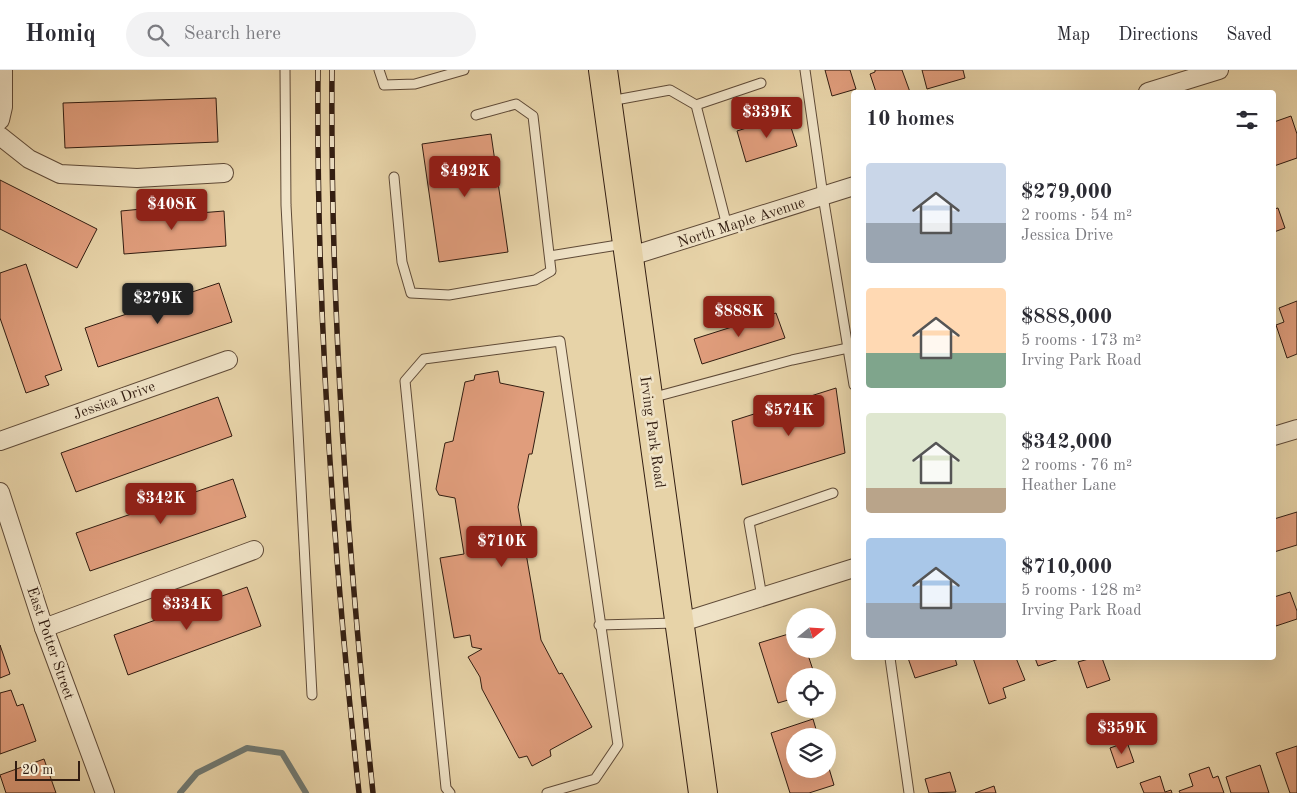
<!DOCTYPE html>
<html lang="en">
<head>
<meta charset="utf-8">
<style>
	:root { --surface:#fff; --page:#f2f2f3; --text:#2b2b33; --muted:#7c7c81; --line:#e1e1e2; --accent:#8f2418 }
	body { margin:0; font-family:"Old Standard TT",serif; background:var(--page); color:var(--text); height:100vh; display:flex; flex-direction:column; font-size:19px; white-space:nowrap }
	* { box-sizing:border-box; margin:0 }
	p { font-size:16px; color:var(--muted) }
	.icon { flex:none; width:28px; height:28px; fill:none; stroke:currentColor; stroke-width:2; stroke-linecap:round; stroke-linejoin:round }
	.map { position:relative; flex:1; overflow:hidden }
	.drawer { position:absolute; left:851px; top:20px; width:425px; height:570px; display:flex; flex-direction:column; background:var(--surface); border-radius:5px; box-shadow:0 5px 20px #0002 }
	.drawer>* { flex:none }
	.needle { width:32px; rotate:72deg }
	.controls { position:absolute; left:786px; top:538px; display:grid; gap:10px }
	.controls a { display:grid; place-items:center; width:50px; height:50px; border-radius:50%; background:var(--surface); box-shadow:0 5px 20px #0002; font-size:25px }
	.scale { position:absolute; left:15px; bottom:12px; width:65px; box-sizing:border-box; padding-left:5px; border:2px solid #321d11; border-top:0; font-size:14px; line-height:18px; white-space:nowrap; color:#321d11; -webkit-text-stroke:4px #efe2c6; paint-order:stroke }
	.price { position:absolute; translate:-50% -42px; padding:0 11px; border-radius:5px; background:var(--accent); color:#fff; font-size:16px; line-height:32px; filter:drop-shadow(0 1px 2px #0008) }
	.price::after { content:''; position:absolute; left:50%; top:30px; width:15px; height:11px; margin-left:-8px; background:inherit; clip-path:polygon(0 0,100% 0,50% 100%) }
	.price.selected { background:#222; color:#fff }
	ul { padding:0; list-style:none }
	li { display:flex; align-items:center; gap:15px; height:125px; padding:0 15px }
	li span { display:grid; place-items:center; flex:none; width:140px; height:100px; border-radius:5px; color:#555 }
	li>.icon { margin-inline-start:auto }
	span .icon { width:60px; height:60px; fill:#fffc; stroke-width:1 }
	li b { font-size:21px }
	h2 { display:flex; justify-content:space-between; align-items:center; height:60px; padding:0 15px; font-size:21px }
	header { display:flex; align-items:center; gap:30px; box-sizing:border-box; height:70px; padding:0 25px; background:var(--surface); border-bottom:1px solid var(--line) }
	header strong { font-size:24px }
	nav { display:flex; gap:28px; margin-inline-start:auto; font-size:18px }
	.search { width:350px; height:45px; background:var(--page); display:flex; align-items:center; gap:12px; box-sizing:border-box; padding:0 18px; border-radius:28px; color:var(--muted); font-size:19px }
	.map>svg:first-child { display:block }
</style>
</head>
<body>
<header>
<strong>Homiq</strong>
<div class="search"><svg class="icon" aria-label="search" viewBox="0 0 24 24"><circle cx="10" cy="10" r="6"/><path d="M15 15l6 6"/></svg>Search here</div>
<nav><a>Map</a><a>Directions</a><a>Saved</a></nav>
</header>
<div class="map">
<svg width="1297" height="723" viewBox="0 0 1297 723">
	<rect width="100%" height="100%" fill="#e7d3a8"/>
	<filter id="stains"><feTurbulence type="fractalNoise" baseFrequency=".004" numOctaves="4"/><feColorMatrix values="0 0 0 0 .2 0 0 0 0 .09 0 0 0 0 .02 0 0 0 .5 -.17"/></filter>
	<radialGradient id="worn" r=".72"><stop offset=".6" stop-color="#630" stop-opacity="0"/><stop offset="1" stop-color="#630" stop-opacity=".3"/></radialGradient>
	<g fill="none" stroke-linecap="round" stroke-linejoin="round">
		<polyline stroke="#707972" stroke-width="6" points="180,723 197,703 247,678 282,683 306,723"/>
	</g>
	<g fill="#e09d7c" stroke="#321d11">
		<polygon points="825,0 850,0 856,19 832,26"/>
		<polygon points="875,0 902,0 910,22 876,22 870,4 875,2"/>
		<polygon points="922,0 963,0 965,8 927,19"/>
		<polygon points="216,28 218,72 65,78 63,33"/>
		<polygon points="787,45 797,76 746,92 737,61"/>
		<polygon points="1291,46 1297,64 1297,88 1274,96 1274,52"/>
		<polygon points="491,64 508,182 439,192 422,74"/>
		<polygon points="0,110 97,159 77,198 0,159"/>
		<polygon points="187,138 187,144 224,141 226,176 124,184 121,141 142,139 143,148 161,147 161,140"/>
		<polygon points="1278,138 1285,158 1274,162 1274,139"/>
		<polygon points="26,194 62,300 45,306 49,315 26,323 0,248 0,203"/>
		<polygon points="219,213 232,252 98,297 85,258"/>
		<polygon points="1297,231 1297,284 1287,288 1276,255 1284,252 1279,238"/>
		<polygon points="776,243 785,268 702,294 694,269"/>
		<polygon points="498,301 500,313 544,322 532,384 529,384 518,437 541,570 559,604 562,603 592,657 550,680 551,686 532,696 527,686 519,688 482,619 480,607 468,587 482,579 472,577 470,565 454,568 440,488 464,484 455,428 439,425 436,419 445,373 453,371 465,312 474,310 475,305"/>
		<polygon points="836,318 845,383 742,415 732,351"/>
		<polygon points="218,327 232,366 76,422 61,383"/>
		<polygon points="233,409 246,447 90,501 76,463"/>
		<polygon points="1297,442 1297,475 1274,482 1274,449"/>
		<polygon points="247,517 261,556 128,605 114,565"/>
		<polygon points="1290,522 1297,541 1297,549 1276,556 1274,549 1274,527"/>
		<polygon points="795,562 795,579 806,579 815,606 795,606 795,628 778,633 759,573"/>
		<polygon points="0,575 10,604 0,608"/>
		<polygon points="908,588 955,588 957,595 915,608"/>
		<polygon points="973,588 1016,588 1025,610 1003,618 1006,628 989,634"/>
		<polygon points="1035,588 1062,588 1038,596"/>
		<polygon points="1092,588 1102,588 1110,610 1087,618 1078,592"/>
		<polygon points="11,620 17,636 23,634 36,671 0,684 0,623"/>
		<polygon points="813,649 818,666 795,666 795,699 828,699 828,695 834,715 809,723 790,723 771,663"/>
		<polygon points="1127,672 1134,692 1117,698 1110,678"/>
		<polygon points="1297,676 1297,723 1290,723 1276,683"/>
		<polygon points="44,689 56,723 6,723 0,705"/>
		<polygon points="1260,695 1269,723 1231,723 1226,707"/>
		<polygon points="1209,697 1213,708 1218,706 1224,723 1180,723 1179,721 1193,716 1189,704"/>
		<polygon points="950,702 956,722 929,723 925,709"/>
		<polygon points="1160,706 1165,722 1171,720 1172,723 1144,723 1140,713"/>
		<polygon points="994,716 996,723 975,723"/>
	</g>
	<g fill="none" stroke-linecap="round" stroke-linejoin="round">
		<g stroke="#5f4a37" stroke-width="11">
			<g id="lane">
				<polyline points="285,0 286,135 312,625"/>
				<polyline points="379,0 384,15 415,14 464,0"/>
				<polyline points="805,0 823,126 854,315"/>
				<polyline points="610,31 670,20 696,35 727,156"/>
				<polyline points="696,35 761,13"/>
				<polyline points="394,107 402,192 411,223 449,225 535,210 551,201 533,46 516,34 476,45"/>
				<polyline points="550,186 624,174"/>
				<polyline points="651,328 792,290 848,278"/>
				<polyline points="762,527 749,452 833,423"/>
				<polyline points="599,555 676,553"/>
				<polyline points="890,588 909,723"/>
				<polyline points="450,723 446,718 405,311 424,289 560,271 618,675 595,709 547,723"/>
			</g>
		</g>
		<g stroke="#5f4a37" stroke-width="20">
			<g id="street">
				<polyline points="1148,22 1219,0"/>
				<polyline points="0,50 3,37 3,0"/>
				<polyline points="0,66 29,89 60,104 137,108 224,103"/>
				<polyline points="628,187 854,116"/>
				<polyline points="1274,366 1297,359"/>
				<polyline points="0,371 228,290"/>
				<polyline points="0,422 44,558 105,723"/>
				<polyline points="679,553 854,498"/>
				<polyline points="44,558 254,480"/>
			</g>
		</g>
		<g stroke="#321d11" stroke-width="30">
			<polyline id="primary" points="603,0 703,723"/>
		</g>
		<use href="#lane" stroke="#efe2c6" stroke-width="9"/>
		<use href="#street" stroke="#efe2c6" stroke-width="18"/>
		<use href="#primary" stroke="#e7d3a8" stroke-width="28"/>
		<g stroke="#321d11" stroke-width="5.5">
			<g id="rail">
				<path d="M318,0C316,241 333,483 359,723"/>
				<path d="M332,0C330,242 348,483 373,723"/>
			</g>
		</g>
		<use href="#rail" stroke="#efe2c6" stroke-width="4" stroke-dasharray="11" stroke-linecap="butt"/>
	</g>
	<g text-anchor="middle" stroke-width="5" stroke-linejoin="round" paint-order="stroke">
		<g font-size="15" fill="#321d11" stroke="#efe2c6">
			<text transform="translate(741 152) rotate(-18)" y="5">North Maple Avenue</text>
			<text transform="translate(114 330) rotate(-20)" y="5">Jessica Drive</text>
			<text transform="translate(653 362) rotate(82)" y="5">Irving Park Road</text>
			<text transform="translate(51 573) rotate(71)" y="5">East Potter Street</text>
		</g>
	</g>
	<rect width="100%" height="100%" filter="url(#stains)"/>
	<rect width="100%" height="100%" fill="url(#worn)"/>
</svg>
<div class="controls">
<a><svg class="needle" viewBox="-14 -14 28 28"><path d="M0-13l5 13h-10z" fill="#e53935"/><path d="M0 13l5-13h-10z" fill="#7c7c81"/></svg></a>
<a><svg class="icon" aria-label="locate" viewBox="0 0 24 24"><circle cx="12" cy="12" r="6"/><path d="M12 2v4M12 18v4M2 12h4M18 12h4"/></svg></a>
<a><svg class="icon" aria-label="layers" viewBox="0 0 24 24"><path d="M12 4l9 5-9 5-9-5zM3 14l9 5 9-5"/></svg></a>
</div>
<div class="scale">20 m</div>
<b class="price" style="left:767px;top:69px">$339K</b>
<b class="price" style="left:465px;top:128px">$492K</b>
<b class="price" style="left:172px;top:161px">$408K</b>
<b class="price selected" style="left:158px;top:255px">$279K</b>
<b class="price" style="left:739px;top:268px">$888K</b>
<b class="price" style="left:789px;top:367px">$574K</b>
<b class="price" style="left:161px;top:455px">$342K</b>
<b class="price" style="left:502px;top:498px">$710K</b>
<b class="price" style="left:187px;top:561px">$334K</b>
<b class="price" style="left:1122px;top:685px">$359K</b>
<section class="drawer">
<h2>10 homes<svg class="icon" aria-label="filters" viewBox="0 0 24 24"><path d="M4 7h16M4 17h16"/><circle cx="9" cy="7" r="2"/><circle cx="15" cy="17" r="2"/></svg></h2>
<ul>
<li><span style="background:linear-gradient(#c9d6e8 60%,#9aa5b1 0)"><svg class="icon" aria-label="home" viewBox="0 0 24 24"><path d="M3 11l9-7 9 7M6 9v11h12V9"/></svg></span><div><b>$279,000</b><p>2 rooms · 54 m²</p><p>Jessica Drive</p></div></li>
<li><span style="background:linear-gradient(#ffd9b3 65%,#7fa58c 0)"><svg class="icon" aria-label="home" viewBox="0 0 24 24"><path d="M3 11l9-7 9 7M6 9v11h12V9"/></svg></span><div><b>$888,000</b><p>5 rooms · 173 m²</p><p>Irving Park Road</p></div></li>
<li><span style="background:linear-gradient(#dfe7d0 75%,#b9a48a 0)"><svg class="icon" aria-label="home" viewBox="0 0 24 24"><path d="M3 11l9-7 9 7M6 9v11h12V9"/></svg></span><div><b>$342,000</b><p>2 rooms · 76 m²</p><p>Heather Lane</p></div></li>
<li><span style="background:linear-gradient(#a9c7e8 65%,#9aa5b1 0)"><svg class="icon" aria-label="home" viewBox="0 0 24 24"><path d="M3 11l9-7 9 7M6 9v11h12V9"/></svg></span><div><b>$710,000</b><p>5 rooms · 128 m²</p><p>Irving Park Road</p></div></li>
</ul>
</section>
</div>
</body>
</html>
